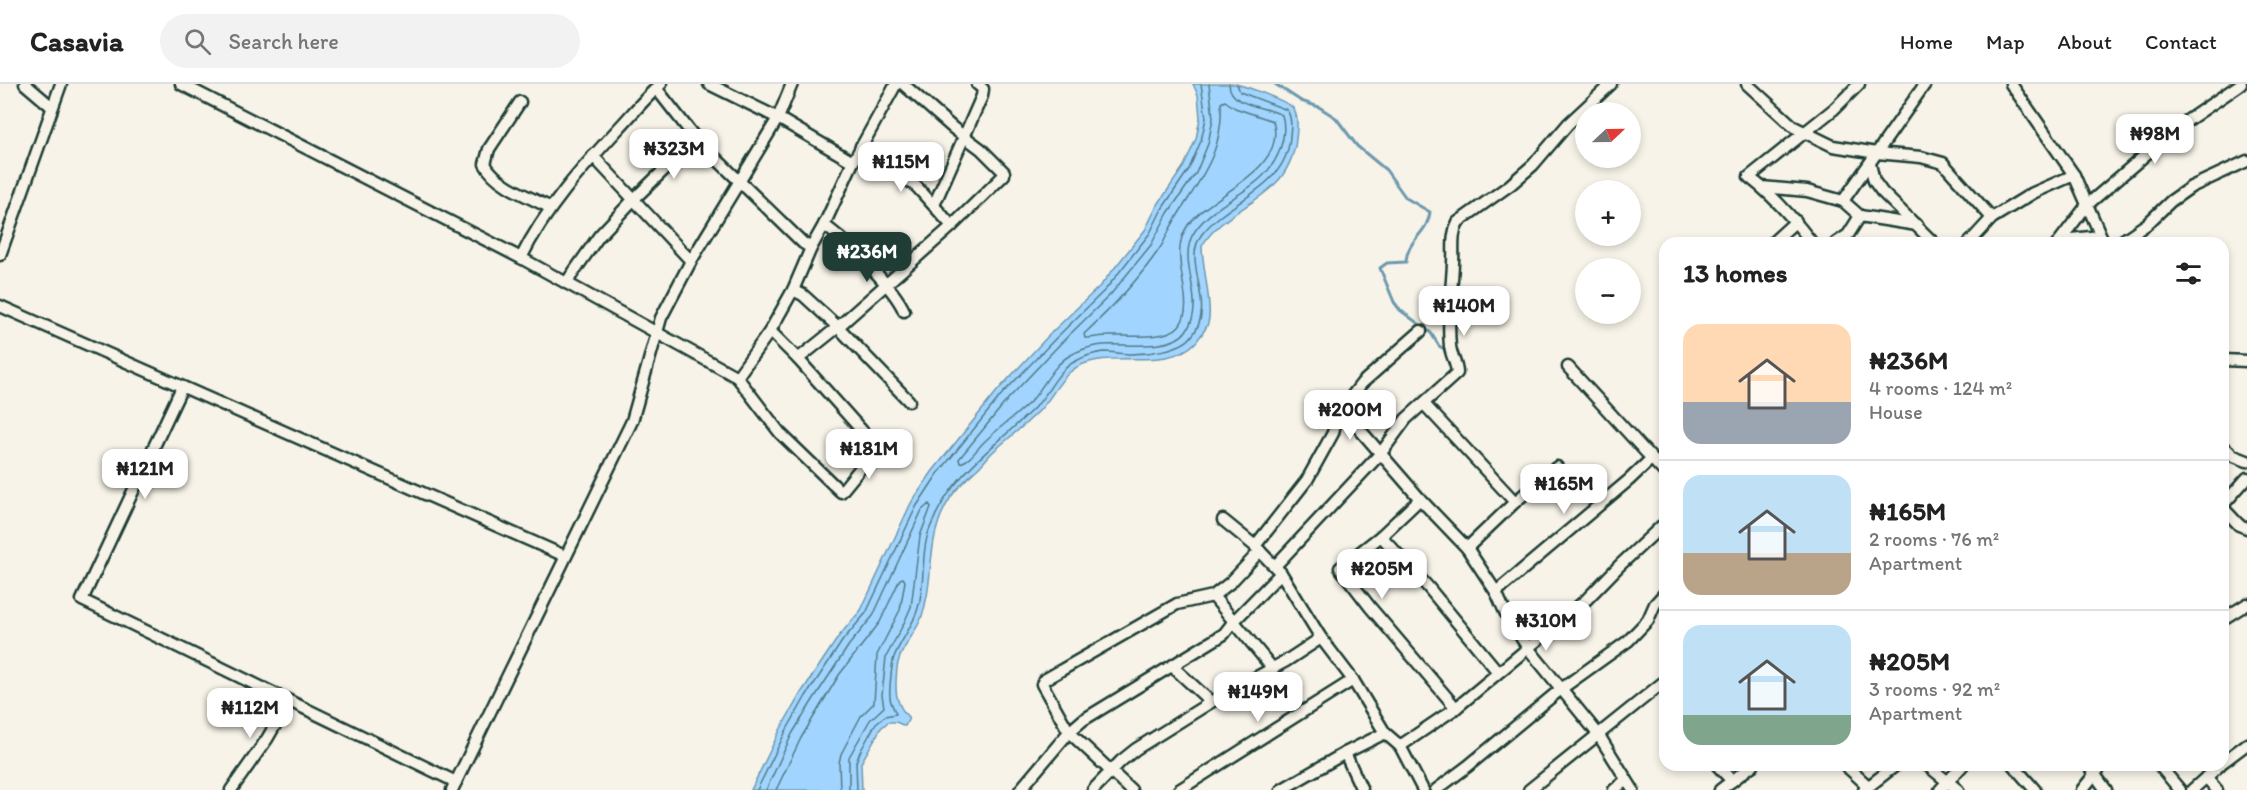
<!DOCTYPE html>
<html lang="en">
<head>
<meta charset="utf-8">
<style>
	:root { --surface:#fff; --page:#f2f2f2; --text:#222; --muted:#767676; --line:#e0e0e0; --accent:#1f3d34 }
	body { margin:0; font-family:Itim,sans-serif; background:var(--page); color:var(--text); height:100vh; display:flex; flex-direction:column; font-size:22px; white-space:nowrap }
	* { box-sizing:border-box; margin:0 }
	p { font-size:20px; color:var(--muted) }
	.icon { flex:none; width:33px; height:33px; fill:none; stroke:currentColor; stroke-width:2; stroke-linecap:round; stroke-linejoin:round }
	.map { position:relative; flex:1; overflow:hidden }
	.drawer { position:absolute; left:1659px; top:153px; width:570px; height:534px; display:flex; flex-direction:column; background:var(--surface); border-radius:18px; box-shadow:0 3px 9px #0003 }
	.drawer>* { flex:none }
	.needle { width:39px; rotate:68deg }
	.controls { position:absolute; left:1575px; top:18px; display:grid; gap:12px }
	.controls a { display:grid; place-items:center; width:66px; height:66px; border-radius:50%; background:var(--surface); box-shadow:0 3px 9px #0003; font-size:30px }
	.price { position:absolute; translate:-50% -51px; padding:0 14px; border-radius:12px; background:#fff; color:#222; font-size:20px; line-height:39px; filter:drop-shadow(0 2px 3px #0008) }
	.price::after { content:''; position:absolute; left:50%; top:36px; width:18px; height:14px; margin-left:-9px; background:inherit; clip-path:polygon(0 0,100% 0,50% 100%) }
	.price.current { background:var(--accent); color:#fff }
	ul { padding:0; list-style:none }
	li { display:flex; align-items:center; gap:18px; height:150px; padding:0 24px }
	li+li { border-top:2px solid var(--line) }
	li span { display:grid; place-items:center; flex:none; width:168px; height:120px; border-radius:18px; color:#555 }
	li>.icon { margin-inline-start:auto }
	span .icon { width:72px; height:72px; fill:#fffc; stroke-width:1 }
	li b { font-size:26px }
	h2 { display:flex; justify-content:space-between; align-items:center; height:72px; padding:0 24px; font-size:26px }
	header { display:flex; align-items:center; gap:36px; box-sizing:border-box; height:84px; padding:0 30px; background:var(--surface); border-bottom:2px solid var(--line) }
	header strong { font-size:28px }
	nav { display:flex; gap:33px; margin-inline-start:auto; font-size:21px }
	.search { width:420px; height:54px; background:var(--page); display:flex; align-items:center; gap:15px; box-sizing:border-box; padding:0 21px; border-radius:33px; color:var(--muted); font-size:22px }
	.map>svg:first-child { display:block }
</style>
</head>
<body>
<header>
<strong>Casavia</strong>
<div class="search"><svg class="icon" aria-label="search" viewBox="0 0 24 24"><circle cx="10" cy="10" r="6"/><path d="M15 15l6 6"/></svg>Search here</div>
<nav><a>Home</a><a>Map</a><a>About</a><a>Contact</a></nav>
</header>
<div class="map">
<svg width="2247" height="706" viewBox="0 0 2247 706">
	<rect width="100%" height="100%" fill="#f7f3e8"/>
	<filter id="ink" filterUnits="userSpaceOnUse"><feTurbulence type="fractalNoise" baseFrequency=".0167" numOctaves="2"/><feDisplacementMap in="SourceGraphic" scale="12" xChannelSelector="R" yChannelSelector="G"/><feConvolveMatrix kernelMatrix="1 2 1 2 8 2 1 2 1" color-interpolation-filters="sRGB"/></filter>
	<g filter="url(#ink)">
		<path fill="#a1d5ff" stroke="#6d98ae" stroke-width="1.5" d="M1193,0C1206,0 1221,0 1234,0C1244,1 1289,18 1293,24C1299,32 1297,46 1296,55C1295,70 1286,90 1275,100C1253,122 1218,134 1202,162C1202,181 1213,224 1208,239C1207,244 1199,254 1196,258C1165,291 1102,260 1070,288C1058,298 1051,315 1039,327C1025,341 1010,353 995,366C988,372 983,380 976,386C967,394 958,403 951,413C924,453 936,494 921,535C914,551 899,567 897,584C895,604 894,619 909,634L905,642L896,638H888L881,644L861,679L862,706H751L781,644L801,609L839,552L861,526L911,419L932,388L998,306L1051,249L1101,201L1145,146L1157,122L1184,82L1196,55L1200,34L1198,11Z"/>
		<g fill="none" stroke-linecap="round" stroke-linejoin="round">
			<g stroke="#537a85" stroke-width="1.5">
				<path d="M1209,0L1213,34L1208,60L1196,89L1168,129L1151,161L1111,210L1061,259L1008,315L959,375L960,379C970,377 976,366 983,359C998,344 1016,332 1031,317C1044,303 1052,282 1069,272C1079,266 1092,262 1103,261C1125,259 1171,268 1186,247C1209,216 1174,177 1195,147C1219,112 1268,107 1281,62C1284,53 1285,40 1282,31C1266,22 1230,23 1229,0"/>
				<path d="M1225,17L1235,24L1273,37C1288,87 1211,109 1188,141C1165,173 1199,218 1179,242C1166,257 1126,251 1108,252C1100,252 1093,254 1085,254L1084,250C1112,224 1139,195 1160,164C1166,155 1169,145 1175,136C1199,96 1224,69 1221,19Z"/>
				<polyline points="757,706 786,647 806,612 843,556 866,529 916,423 937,391 1002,310 1056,254 1106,205 1150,149 1162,125 1189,85 1201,57 1206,34 1201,0"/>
				<polyline points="766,706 792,650 813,616 849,561 873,532 922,426 929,420 931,423 920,452 911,523 904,539 886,573 882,611 884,623 870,636 849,673 849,706"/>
				<polyline points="776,706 801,654 839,591 880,538 900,495 903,494 905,497 900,526 877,571 874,619 861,632 841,670 839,679 840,706"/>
				<path d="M857,706L856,678L860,668L876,639L885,632L896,630C894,624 890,619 890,613C889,607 892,578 894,573C901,556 913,542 918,524C926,498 920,469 930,444C952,388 996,363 1036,322C1049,309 1057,287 1074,278C1083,273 1094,269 1104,268C1113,268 1122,270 1131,270C1147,270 1181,266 1191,253C1219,221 1180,178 1202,150C1230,114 1287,105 1290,52C1291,43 1292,34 1287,26L1240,8L1237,0"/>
			</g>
			<path stroke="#6d98ae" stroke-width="3" d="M1275,0L1301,17L1319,23L1336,34L1357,62L1386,86L1406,114L1430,128C1428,150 1407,155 1406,178L1387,179L1380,184L1394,218L1400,226L1431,249L1439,262L1446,266"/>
			<g stroke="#1f3d34" stroke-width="15">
				<g id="minor">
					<polyline points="25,0 52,23"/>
					<polyline points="181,0 521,174 737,293 780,349 841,408 872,370 874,363 872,358 798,275 770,247"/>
					<polyline points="709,0 778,34 853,78"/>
					<polyline points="1747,0 1794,43 1833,62 1877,69 1921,73 1943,79 1992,134"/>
					<polyline points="2011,0 2074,91 2104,159"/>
					<polyline points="656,4 696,55 803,159 811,164"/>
					<path d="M520,18L489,65L485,80C497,102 530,113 551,124"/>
					<polyline points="861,62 917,103 952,142"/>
					<polyline points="593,72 691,177"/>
					<polyline points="1870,80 1874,97 1882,108 1934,159"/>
					<polyline points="1762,103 1807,107 1843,117 1860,132"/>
					<polyline points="1843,117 1925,0"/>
					<polyline points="934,121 982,12 983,5 977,0"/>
					<path d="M824,141C845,156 894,203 904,227"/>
					<polyline points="2062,156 2100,152"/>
					<polyline points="1773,158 1796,137"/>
					<path d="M1812,159C1794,135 1774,112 1749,93L1834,25L1859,0"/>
					<polyline points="1836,159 1848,151 1860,132 1917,141"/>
					<polyline points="1969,159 1992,134 2033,109 2074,91"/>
					<polyline points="2058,159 2087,121 2178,43 2241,0"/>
					<polyline points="2119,159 2147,140 2171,117 2191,103 2247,77"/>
					<polyline points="0,171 61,0"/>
					<path d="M521,174C545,125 582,84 619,44C633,29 646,13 661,0"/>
					<polyline points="566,199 599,152 633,116 696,55"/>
					<polyline points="793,206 803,211 838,243 909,317"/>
					<polyline points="0,222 565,472"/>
					<polyline points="798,275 838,243 952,142 1004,91 1004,88 981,65 953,44 903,0"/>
					<polyline points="2223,276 2247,277"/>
					<polyline points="1568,283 1665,389"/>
					<polyline points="737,293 770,247 793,206 811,164 824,141 853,78 896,0"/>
					<polyline points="182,303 82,516 456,698"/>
					<polyline points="1424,320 1515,418"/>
					<polyline points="1342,325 1420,415 1467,464 1496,508 1505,528 1528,564 1598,650 1633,706"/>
					<polyline points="2223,362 2234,372 2247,377"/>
					<polyline points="1420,415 1381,452 1340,484 1370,523 1456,624"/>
					<polyline points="2223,421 2247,394"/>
					<polyline points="2223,424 2239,441 2247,444"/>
					<polyline points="1223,436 1255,462 1281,489 1321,554 1353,596 1385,649 1400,662 1423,706"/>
					<polyline points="1381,452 1428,503 1498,588"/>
					<polyline points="1255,462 1307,396 1333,349 1337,331 1342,325 1362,299 1421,247"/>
					<polyline points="1467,464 1515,418 1557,383"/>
					<path d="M1275,482L1381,369L1406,335L1457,289C1457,280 1451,272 1450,262C1447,233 1452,207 1453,179C1454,164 1451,151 1458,138L1510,101L1533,81L1568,40L1611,0"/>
					<polyline points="1496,508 1629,396 1651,375"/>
					<polyline points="1213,512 1273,585"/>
					<polyline points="2223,535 2247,520"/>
					<polyline points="1173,583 1211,618"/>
					<polyline points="1400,662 1456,624 1528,564 1586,516 1620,481 1665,439"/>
					<polyline points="1345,669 1362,706"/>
					<polyline points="2223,678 2247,660"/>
					<polyline points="1717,681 1732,697"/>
					<polyline points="1845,681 1868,702"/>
					<polyline points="1927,681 1958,706"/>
					<polyline points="2013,681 2035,706"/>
					<polyline points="2088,681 2106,706"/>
					<polyline points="2159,681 2180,706"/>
					<polyline points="2206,693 2217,706"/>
					<polyline points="231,706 267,655 289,617"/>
					<polyline points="452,706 632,337 661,234 691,177 778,34 792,0"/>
					<polyline points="1020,706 1069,648 1083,636 1224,550 1234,537 1281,489"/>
					<polyline points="1093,706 1121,677 1136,665 1211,618 1286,577 1321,554"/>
					<polyline points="1131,706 1069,648 1042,600 1044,596 1177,520 1213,512 1231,498 1260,467"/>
					<polyline points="1179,706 1353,596"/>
					<polyline points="1281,706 1345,669 1385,649"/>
					<polyline points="1436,706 1468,682 1561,605 1628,557 1648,536 1655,520 1665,509"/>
					<polyline points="1529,706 1665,597"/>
					<polyline points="1614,706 1626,696"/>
					<polyline points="1720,706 1753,681"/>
					<polyline points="1864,706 1896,681"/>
					<polyline points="1940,706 1963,681"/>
					<polyline points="2082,706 2102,681"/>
					<polyline points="2192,706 2220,681"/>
				</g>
			</g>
			<use href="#minor" stroke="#f7f3e8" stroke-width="10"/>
		</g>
	</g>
</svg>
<div class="controls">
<a><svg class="needle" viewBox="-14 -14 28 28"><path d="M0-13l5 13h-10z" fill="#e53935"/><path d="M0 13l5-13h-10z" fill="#767676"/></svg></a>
<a>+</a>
<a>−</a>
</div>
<b class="price" style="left:2155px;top:81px">₦98M</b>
<b class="price" style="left:674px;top:96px">₦323M</b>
<b class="price" style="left:901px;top:109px">₦115M</b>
<b class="price current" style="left:867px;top:199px">₦236M</b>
<b class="price" style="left:1464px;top:253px">₦140M</b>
<b class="price" style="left:1350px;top:357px">₦200M</b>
<b class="price" style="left:869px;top:396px">₦181M</b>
<b class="price" style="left:145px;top:416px">₦121M</b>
<b class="price" style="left:1564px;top:431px">₦165M</b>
<b class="price" style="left:1382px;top:516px">₦205M</b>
<b class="price" style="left:1546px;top:568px">₦310M</b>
<b class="price" style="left:1258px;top:639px">₦149M</b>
<b class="price" style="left:250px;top:655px">₦112M</b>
<section class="drawer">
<h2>13 homes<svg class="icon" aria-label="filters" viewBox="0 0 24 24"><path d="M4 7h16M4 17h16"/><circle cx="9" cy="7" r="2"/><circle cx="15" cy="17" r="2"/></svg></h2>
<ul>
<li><span style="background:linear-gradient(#ffd9b3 65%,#9aa5b1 0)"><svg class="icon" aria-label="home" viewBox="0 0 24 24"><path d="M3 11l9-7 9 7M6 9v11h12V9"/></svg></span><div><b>₦236M</b><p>4 rooms · 124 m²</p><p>House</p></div></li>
<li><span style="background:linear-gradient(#bfe0f5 65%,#b9a48a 0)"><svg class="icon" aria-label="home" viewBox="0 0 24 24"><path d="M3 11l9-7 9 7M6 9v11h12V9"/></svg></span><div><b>₦165M</b><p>2 rooms · 76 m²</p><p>Apartment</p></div></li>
<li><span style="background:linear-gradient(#bfe0f5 75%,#7fa58c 0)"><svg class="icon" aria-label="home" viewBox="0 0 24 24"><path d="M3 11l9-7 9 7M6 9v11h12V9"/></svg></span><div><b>₦205M</b><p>3 rooms · 92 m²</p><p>Apartment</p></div></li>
</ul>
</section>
</div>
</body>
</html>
